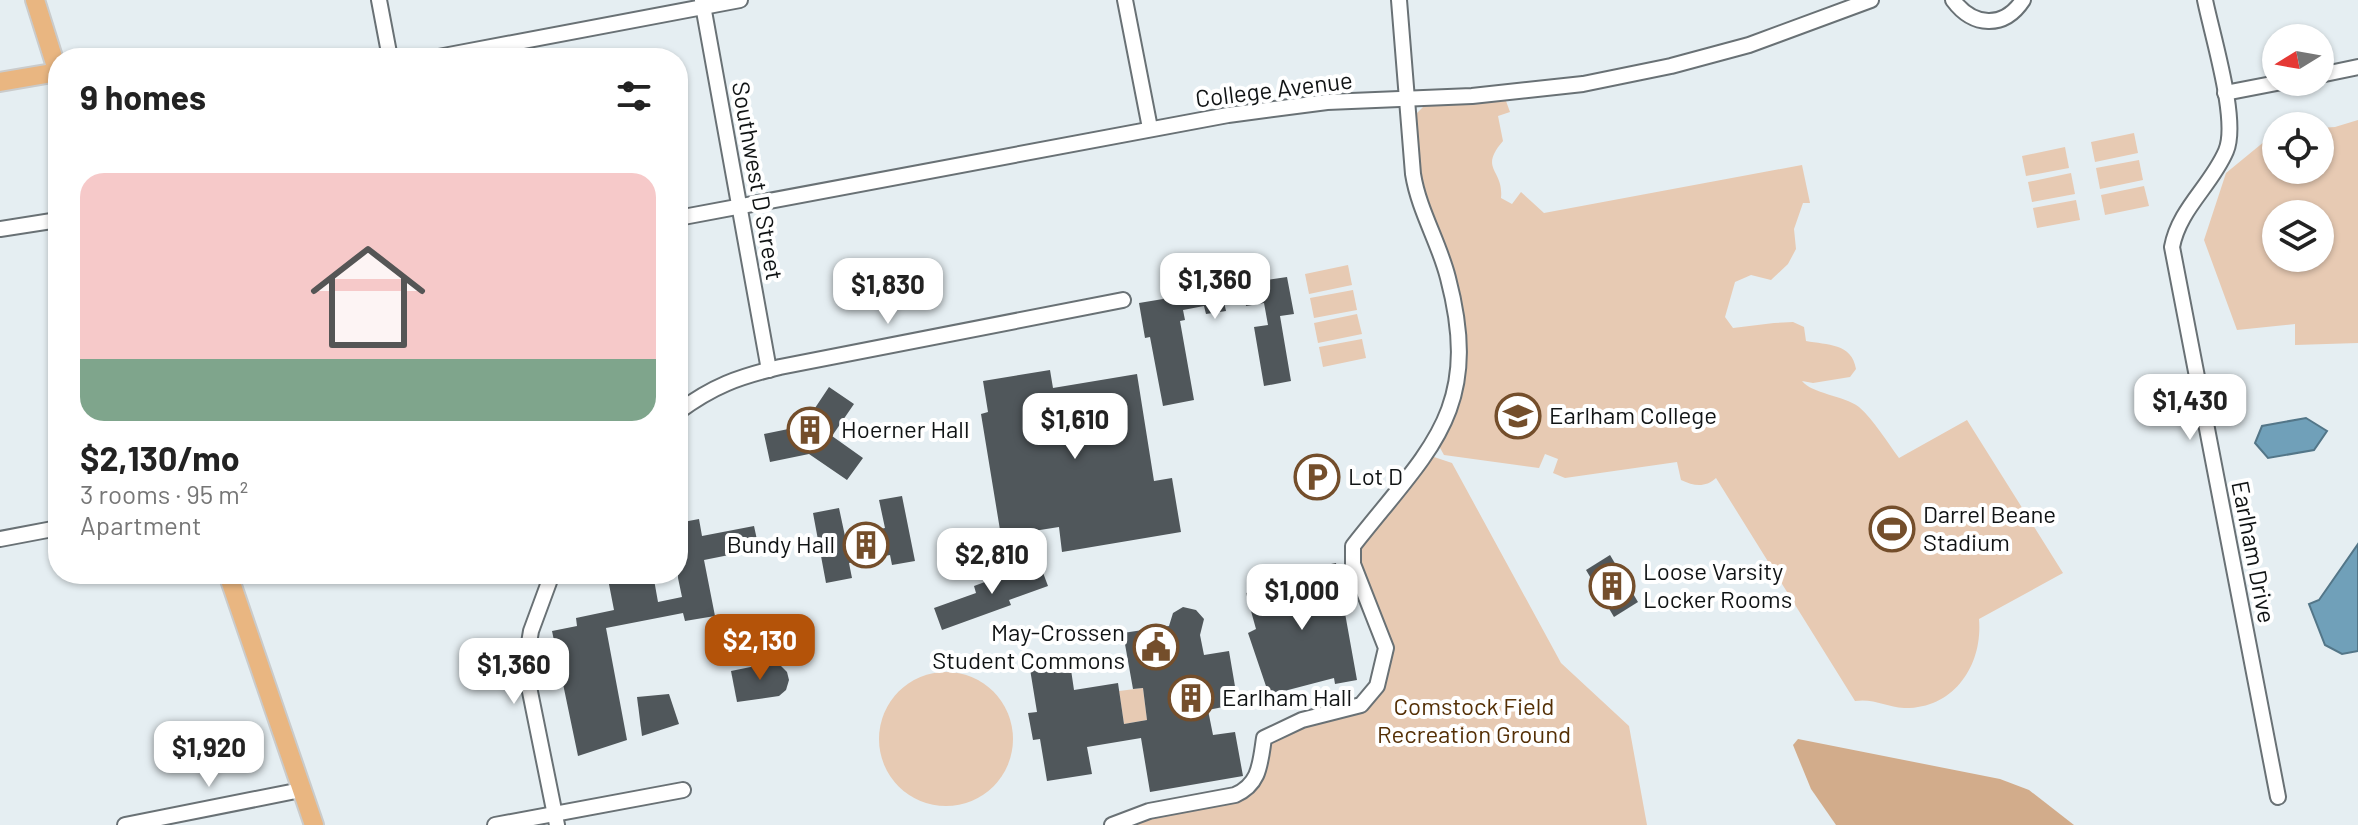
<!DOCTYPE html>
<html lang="en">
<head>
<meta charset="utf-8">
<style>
	:root { --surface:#fff; --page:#f2f2f2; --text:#222; --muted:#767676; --accent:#b45309 }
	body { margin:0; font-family:Barlow,sans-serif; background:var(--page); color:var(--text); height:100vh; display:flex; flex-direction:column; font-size:30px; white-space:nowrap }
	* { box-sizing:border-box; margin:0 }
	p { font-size:26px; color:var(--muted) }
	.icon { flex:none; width:44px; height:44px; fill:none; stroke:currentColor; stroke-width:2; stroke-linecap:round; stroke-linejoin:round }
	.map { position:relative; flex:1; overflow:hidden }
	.details { position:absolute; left:48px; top:48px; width:640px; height:536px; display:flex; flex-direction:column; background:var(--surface); border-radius:32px; box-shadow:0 2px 6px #0004 }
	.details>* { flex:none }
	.needle { width:52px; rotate:259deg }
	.fabs { position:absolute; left:2262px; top:24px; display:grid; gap:16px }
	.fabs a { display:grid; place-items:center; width:72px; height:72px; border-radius:50%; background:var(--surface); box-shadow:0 2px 6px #0004; font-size:40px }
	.price { position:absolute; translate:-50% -68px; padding:0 18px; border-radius:16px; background:#fff; color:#222; font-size:26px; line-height:52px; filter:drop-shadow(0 2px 4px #0008) }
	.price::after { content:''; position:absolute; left:50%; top:48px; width:24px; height:18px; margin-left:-12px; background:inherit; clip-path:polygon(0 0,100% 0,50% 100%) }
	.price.current { background:var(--accent); color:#fff }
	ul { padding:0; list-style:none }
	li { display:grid; align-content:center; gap:16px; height:424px; padding:0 32px }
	li span { display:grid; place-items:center; height:248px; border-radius:24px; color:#555 }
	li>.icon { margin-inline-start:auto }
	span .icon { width:144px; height:144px; fill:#fffc; stroke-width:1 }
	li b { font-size:34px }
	h2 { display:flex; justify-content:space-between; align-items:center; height:96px; padding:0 32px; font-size:34px }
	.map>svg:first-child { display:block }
</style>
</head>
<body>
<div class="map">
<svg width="2358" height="825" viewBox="0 0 2358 825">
	<rect width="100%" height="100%" fill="#e5eef2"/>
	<g fill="#e7cab3" fill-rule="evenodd">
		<path d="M1506,101L1510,112L1498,116L1503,141C1478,170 1504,169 1501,198L1512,204L1521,192L1544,213L1802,165L1810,203H1803L1794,229L1796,249L1788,264L1771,280L1751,275L1735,282L1725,317L1733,328L1774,323L1793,322L1804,327L1806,341C1827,345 1852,343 1856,369L1850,377L1813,383L1802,381C1812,394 1843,395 1859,407C1874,420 1887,442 1899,458L1967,420L2063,573L1979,619C1983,665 1954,709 1904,708C1887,707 1873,698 1855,701L1716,478C1705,488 1694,486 1681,480L1677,462L1565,478L1553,473L1558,459L1545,454L1539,468L1444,455L1439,446C1497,352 1443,281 1422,187C1417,164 1412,137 1416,114L1425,105Z"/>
		<path d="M2358,120V343L2295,345V324L2237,330L2204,240L2226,173L2276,132V170H2320V128L2335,127ZM2276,214H2320V258H2276Z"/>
		<polygon points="2134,133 2138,153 2095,162 2091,142"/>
		<polygon points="2065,147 2069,168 2026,176 2022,156"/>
		<polygon points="2139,160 2143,180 2100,189 2096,168"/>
		<polygon points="2071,173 2075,194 2032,202 2028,182"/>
		<polygon points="2144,186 2149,206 2105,215 2101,195"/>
		<polygon points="2076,200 2080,220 2037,228 2033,208"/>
		<polygon points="1348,265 1352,285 1309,294 1305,274"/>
		<polygon points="1353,290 1357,310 1314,318 1310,298"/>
		<polygon points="1357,314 1362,334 1318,343 1314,323"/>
		<polygon points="1362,339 1366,358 1323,367 1319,347"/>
		<polygon points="1425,454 1452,463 1561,663 1629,726 1647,825 1112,825 1247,790 1264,738 1362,705 1386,648 1353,546"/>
		<circle cx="946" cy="739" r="67"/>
		<polygon points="1143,688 1147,720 1124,724 1119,691"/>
	</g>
	<polygon fill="#d2ac8b" points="1798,739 2000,779 2029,790 2074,825 1836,825 1811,789 1793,745"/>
	<g fill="#70a0b9" stroke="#537688" stroke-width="2">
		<polygon points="2306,418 2327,431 2314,450 2268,458 2255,443 2262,426"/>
		<polygon points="2358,544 2358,651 2342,654 2325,645 2309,604 2319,600"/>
	</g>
	<g fill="#50575b">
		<polygon points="1228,256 1230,270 1258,265 1260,281 1287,277 1294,314 1280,316 1291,381 1264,386 1254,327 1268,325 1264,303 1246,306 1245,298 1224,302 1226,311 1206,314 1204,306 1183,310 1185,320 1180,321 1194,400 1163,406 1150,337 1145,338 1139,303 1163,299 1161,285 1190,280 1187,263"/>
		<polygon points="1050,370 1053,388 1137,374 1154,481 1172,478 1181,532 1062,552 1059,527 1001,536 981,414 988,412 983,381"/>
		<polygon points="829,387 854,404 832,436 863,458 847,480 809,454 770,462 764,434 803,426"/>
		<polygon points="902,496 915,561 892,565 890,555 849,563 852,578 826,583 813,513 839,508 845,536 885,528 879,500"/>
		<polygon points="699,519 702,536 754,526 759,549 704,560 715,616 685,621 683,613 606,628 627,740 578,756 552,631 577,626 576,618 614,610 607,574 653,574 658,602 682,597 678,578 678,523"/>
		<polygon points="1610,555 1638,602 1614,617 1586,570"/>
		<polygon points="1039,562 1048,586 1009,600 1011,605 942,630 934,608 976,593 974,586"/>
		<polygon points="1336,563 1357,680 1335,684 1334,678 1269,695 1248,633 1256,629 1246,593 1279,583 1280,588 1303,584 1301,570"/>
		<polygon points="1183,607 1196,610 1204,619 1200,635 1204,655 1229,651 1238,704 1208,710 1213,735 1235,732 1243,776 1150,792 1141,738 1087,747 1092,774 1047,781 1040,739 1033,740 1028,713 1037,712 1030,669 1070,663 1074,690 1118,683 1124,724 1147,720 1143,688 1133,689 1123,633 1169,626 1173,613"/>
		<polygon points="770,663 780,665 787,672 789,680 786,690 779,696 737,702 731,671"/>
		<polygon points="669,694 679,724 642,736 637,697"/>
	</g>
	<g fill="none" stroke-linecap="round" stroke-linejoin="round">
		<g stroke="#697175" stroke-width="18">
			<g id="minor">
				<polyline points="379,0 390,58"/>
				<polyline points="702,0 769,370"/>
				<polyline points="1125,0 1150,128"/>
				<path d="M1953,0C1973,27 2004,29 2023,0"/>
				<path d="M2205,0C2212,35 2239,121 2226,151C2211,186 2179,209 2172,247L2278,797"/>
				<polyline points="433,58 740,0"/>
				<polyline points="2320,75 2358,67"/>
				<polyline points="2225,93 2282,82"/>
				<polyline points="678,218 1228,115 1327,102 1472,96 1583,84 1671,66 1749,45 1871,0"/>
				<polyline points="0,229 58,220"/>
				<path d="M678,412C713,386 738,377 780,367L1123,300"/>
				<polyline points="0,539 58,528"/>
				<polyline points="552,574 531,631 525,667 557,825"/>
				<polyline points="125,825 301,790"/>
				<polyline points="495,825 683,790"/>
				<path d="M1112,825L1149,811L1235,795C1260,784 1260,764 1264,738L1302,720L1361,705L1377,686L1386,648L1353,564V546C1429,449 1483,411 1448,278C1439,242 1419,211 1413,174L1399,0"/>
			</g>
		</g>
		<g stroke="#cacbcb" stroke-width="22">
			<g id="major">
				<polyline points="35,0 58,73"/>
				<polyline points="0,82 58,72"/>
				<polyline points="228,574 314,825"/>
			</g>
		</g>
		<use href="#minor" stroke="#fff" stroke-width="14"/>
		<use href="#major" stroke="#e9b681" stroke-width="18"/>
	</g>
	<defs>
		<g id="university-ring" transform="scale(2.3)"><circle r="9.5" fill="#fff" stroke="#744e2b" stroke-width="1.5"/><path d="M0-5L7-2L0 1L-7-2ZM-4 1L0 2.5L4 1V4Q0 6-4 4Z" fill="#744e2b"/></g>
		<g id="building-ring" transform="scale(2.3)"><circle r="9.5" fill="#fff" stroke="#744e2b" stroke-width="1.5"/><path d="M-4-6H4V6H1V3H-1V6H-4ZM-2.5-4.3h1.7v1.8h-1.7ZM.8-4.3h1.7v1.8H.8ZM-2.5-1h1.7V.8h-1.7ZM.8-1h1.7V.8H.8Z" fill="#744e2b"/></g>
		<g id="parking-ring" transform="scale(2.3)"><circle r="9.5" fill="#fff" stroke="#744e2b" stroke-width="1.5"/><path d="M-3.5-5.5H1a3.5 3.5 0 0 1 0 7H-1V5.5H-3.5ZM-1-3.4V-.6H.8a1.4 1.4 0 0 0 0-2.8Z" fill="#744e2b"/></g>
		<g id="stadium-ring" transform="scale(2.3)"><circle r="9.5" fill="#fff" stroke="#744e2b" stroke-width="1.5"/><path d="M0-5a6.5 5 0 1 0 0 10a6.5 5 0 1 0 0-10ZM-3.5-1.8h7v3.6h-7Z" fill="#744e2b"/></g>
		<g id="civic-ring" transform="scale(2.3)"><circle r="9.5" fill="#fff" stroke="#744e2b" stroke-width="1.5"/><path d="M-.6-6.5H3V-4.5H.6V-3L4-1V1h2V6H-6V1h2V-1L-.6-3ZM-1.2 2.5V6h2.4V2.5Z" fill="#744e2b"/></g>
	</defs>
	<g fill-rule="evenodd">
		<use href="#university-ring" x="1518" y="416"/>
		<use href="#building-ring" x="810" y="430"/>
		<use href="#parking-ring" x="1317" y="477"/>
		<use href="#stadium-ring" x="1892" y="529"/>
		<use href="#building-ring" x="866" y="545"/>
		<use href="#building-ring" x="1612" y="586"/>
		<use href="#civic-ring" x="1156" y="647"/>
		<use href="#building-ring" x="1191" y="698"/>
	</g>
	<g text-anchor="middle" stroke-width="8" stroke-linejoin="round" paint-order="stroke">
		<g font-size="24" fill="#101314" stroke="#fff">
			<text transform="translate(1274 90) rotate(-7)" y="8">College Avenue</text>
			<text transform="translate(757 181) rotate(80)" y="8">Southwest D Street</text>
			<text transform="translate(2253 552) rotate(79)" y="8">Earlham Drive</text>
		</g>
		<g font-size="24" fill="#101314" stroke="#fff" text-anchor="start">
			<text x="1549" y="424">Earlham College</text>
			<text x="841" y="438">Hoerner Hall</text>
			<text x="1348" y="485">Lot D</text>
			<text x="1923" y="523">Darrel Beane<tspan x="1923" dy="28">Stadium</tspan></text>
			<text x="835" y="553" text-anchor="end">Bundy Hall</text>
			<text x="1643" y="580">Loose Varsity<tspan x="1643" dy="28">Locker Rooms</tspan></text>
			<text x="1125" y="641" text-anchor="end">May-Crossen<tspan x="1125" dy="28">Student Commons</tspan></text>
			<text x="1222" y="706">Earlham Hall</text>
		</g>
		<g font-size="24" fill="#542f05" stroke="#fff">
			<text x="1474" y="715">Comstock Field<tspan x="1474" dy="28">Recreation Ground</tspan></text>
		</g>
	</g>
</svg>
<div class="fabs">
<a><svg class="needle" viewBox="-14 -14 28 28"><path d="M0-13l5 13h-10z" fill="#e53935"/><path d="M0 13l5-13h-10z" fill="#767676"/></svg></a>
<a><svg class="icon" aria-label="locate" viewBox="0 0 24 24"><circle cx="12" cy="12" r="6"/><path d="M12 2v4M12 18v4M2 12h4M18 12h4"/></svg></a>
<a><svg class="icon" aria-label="layers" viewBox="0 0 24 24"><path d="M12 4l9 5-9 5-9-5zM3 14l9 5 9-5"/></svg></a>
</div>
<b class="price" style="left:1215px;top:321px">$1,360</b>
<b class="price" style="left:888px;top:326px">$1,830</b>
<b class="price" style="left:2190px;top:442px">$1,430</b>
<b class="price" style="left:1075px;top:461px">$1,610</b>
<b class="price" style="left:992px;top:596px">$2,810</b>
<b class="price" style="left:1302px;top:632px">$1,000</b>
<b class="price current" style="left:760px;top:682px">$2,130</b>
<b class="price" style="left:514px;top:706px">$1,360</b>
<b class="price" style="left:209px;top:789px">$1,920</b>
<section class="details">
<h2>9 homes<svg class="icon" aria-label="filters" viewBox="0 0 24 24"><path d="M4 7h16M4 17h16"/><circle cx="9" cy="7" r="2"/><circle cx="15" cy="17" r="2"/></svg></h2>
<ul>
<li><span style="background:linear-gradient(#f6c9c9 75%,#7fa58c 0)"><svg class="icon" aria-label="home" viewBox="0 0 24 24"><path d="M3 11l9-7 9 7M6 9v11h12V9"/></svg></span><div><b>$2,130/mo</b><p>3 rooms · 95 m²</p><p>Apartment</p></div></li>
</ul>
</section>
</div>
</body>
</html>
